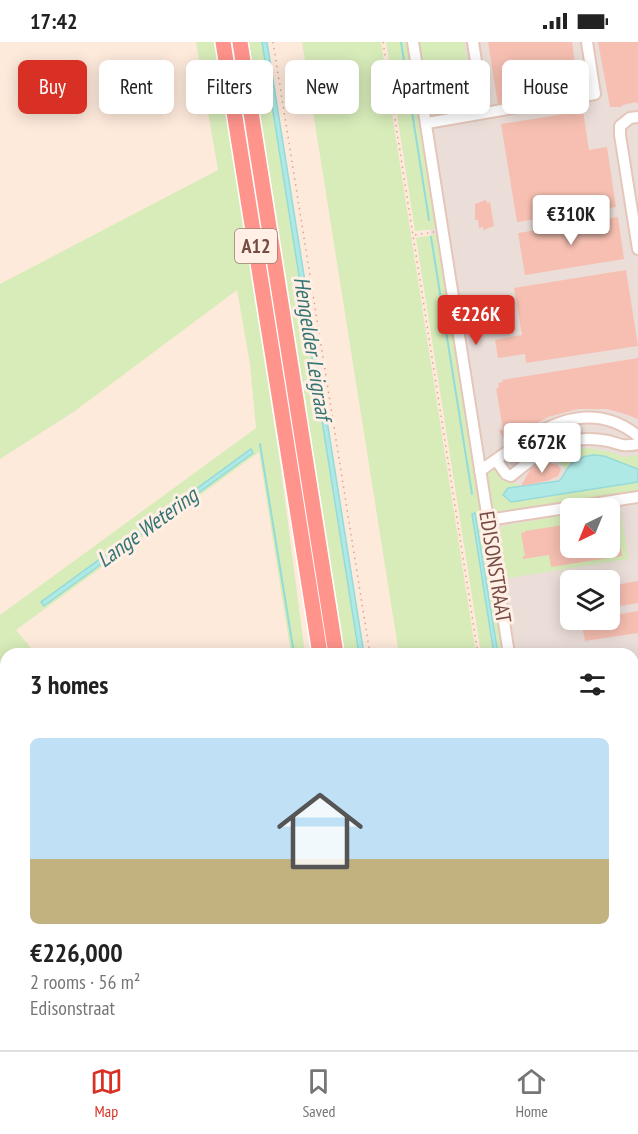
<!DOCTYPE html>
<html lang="en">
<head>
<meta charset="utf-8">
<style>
	:root { --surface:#fff; --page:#f6f6f6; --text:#222; --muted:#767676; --line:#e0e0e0; --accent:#d93025 }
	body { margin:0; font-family:"PT Sans Narrow",sans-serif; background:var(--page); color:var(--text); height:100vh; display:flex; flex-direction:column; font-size:22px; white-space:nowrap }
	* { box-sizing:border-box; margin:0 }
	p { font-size:20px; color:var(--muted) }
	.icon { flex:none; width:33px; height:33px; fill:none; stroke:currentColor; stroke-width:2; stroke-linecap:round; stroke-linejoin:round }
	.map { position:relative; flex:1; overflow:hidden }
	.sheet { position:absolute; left:0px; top:606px; width:639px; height:402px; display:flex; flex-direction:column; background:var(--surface); border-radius:18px 18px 0 0; box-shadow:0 3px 15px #0003 }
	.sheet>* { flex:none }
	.guide { position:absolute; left:18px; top:18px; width:603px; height:54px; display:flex; gap:12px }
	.needle { width:39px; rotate:223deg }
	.controls { position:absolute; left:560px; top:456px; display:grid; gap:12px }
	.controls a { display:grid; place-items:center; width:60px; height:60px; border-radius:9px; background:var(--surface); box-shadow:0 3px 15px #0003; font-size:30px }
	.price { position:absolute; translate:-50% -51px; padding:0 14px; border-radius:6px; background:#fff; color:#222; font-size:20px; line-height:39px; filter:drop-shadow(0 2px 3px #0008) }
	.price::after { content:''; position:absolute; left:50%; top:36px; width:18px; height:14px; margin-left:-9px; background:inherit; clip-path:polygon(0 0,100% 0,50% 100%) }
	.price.current { background:var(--accent); color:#fff }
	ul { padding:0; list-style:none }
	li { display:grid; align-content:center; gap:12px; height:318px; padding:0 30px }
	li+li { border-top:2px solid var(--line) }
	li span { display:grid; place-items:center; height:186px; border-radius:9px; color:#555 }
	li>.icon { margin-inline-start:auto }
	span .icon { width:108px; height:108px; fill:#fffc; stroke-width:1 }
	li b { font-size:26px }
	h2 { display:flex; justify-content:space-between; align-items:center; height:72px; padding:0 30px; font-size:26px }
	.tag { padding:0 21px; border-radius:9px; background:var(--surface); box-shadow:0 3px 15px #0003; font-size:21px; line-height:54px }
	.tag.current { background:var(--accent); color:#fff }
	.status { display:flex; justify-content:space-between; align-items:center; height:42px; padding:0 30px; background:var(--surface); direction:ltr }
	.status svg { height:16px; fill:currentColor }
	.tab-bar { display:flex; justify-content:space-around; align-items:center; height:84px; border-top:2px solid var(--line); background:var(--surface); font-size:16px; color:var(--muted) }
	.tab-bar a { display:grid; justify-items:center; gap:3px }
	.tab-bar .current { color:var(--accent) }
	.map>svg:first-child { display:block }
</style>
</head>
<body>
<div class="status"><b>17:42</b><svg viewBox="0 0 49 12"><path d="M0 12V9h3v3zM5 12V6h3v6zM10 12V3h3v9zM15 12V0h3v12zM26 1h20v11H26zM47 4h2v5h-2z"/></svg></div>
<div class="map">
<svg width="638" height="1008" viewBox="0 0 638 1008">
	<rect width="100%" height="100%" fill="#feeadb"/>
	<path fill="#ebded9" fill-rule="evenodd" d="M401,0H638V1008H557L556,1002H633V612H496ZM570,466H609V506H570ZM570,538H609V578H570Z"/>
	<g fill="#d8ecba">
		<polygon points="196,0 216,0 280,420 305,612 291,612 259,410 16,588 36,612 6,612 6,676 0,681 0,573 256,386 250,322 237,248 75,369 0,417 0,242 218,128"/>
		<polygon points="249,0 262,0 359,612 345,612"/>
		<polygon points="302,0 381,0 476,612 399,612"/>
		<polygon points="386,0 408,0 436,187 415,189"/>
		<polygon points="419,0 464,0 476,66 431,73"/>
		<polygon points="437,192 438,193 504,612 481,612 416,196"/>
		<polygon points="588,406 612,410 623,415 638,413 638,427 604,414 584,414 566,427 555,417 575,407"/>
		<polygon points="496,426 504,436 521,444 508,446 511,460 638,440 638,450 504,472 496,471 491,461 487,432"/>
		<polygon points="619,464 629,517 502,537 495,496 503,484 570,472 570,506 609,506 609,466 604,466"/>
		<polygon points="0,748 6,754 6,814 0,811"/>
		<polygon points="103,1002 174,1002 169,1008 99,1008"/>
		<polygon points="407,1002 504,1002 505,1008 408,1008"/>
	</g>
	<g fill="#afe9e6" stroke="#94dbd9" stroke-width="1.5">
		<polygon points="262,0 267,0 364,612 359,612"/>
		<polygon points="251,407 253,411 44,564 41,560"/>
		<path d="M593,413L604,414L638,427V440L511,460L503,453L508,446L559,439C564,435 564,431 567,427C573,418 583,414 593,413Z"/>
		<polygon points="475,471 498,612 494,612 472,472"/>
	</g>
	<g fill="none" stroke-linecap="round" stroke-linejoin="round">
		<g stroke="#94dbd9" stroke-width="2">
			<polyline points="401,0 429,178"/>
			<polyline points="431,195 472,452"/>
			<polyline points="260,402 294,612"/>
			<polyline points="0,813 6,817"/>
			<polyline points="422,1004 422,1008"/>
		</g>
	</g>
	<g fill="#f6bfb1">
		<polygon points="488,0 572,0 579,50 498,63"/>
		<polygon points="598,0 638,0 638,62 636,60 623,63 621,65 610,65"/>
		<polygon points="583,69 589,108 607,105 616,165 517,180 501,82"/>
		<polygon points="486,158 487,161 490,160 494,184 483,188 483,185 479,186 478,178 475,178 475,162"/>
		<polygon points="618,175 624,217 525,233 518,191"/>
		<polygon points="626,228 638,304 526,321 525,312 498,316 495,298 522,293 514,246"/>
		<polygon points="638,316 638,377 625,372 607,367 578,367 548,375 506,399 499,389 503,387 496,346 499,346 498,341 503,340 502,338"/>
		<polygon points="545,420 558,423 561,428 558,434 547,439 521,444 531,426"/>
		<polygon points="616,474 622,514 551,525 549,513 523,517 523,514 525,514 521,491 525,490 525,489 570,482 570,506 609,506 609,475"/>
		<polygon points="638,539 638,561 609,566 609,544"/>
		<polygon points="638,569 638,591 585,599 581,578 609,578 609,574"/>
		<polygon points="638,627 638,682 633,683 633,628"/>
		<polygon points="633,719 638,719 638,928 633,929"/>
		<polygon points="638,966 638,1008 615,1008 615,1002 633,1002 633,967"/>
	</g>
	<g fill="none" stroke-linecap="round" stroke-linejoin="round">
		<g stroke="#e4c6ba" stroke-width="14">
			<g id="minor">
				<polyline points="413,0 509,612"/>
				<polyline points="473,0 484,71"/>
				<polyline points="638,75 630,76 620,84 620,93 638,207"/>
				<polyline points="427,81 595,52 587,0"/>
				<path d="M496,418L506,432L511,434C540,410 562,392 602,398C620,400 618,406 638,402"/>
				<path d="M480,429C527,396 582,349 638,394"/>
				<polyline points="488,478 638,455"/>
				<polyline points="570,1002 571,1008"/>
			</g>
		</g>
		<g stroke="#fff" stroke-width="16">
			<polyline id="major" points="0,836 6,840"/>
		</g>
		<g stroke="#fff" stroke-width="18">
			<g id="highway">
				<polyline points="223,0 320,612"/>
				<polyline points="240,0 336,612"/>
				<polyline points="278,1002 280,1008"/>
				<polyline points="365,1002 368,1008"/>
				<polyline points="379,1002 380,1008"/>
				<polyline points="397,1002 398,1008"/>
				<polyline points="256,1003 267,1002"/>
			</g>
		</g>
		<g stroke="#daa395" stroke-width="1.5" stroke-dasharray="1.5 4.5" stroke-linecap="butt">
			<polyline points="273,0 370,612"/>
			<polyline points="383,0 478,612"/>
			<polyline points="415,193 434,190"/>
			<polyline points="235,1002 242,1008"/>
			<polyline points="479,1002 480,1008"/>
			<polyline points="539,1002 540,1008"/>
		</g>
		<use href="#minor" stroke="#fff" stroke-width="10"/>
		<use href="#major" stroke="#ffc292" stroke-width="14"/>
		<use href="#highway" stroke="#ff948c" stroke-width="15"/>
	</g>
	<g text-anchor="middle" stroke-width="6" stroke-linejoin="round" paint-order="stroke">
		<rect fill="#ffefe4" stroke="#9e7c73" stroke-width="1.5" x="235" y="187" width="42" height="34" rx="4.5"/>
		<g font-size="20" font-weight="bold" fill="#754b43">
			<text x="256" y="211">A12</text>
		</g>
		<g font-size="21" fill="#754b43" stroke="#ffefe4">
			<text transform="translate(495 525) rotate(81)" y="7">EDISONSTRAAT</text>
		</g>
		<g font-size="22" font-style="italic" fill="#337574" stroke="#ffefe4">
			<text transform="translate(313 306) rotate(81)" y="8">Hengelder Leigraaf</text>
			<text transform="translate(147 485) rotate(-36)" y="8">Lange Wetering</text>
		</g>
	</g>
</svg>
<div class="controls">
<a><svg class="needle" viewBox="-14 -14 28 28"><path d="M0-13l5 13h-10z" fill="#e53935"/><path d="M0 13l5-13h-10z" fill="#767676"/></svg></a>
<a><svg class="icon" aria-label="layers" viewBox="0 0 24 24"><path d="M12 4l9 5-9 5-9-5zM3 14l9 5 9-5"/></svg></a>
</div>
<b class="price" style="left:571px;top:204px">€310K</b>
<b class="price current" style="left:476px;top:304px">€226K</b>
<b class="price" style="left:542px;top:432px">€672K</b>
<div class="guide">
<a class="tag current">Buy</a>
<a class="tag">Rent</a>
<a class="tag">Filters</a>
<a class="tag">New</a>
<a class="tag">Apartment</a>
<a class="tag">House</a>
</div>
<section class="sheet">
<h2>3 homes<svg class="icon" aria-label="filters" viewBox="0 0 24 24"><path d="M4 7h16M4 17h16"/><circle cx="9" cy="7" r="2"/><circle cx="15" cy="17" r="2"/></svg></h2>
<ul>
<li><span style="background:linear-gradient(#bfe0f5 65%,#c2b280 0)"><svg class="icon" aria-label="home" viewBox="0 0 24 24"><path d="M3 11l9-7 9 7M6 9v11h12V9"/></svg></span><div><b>€226,000</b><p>2 rooms · 56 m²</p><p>Edisonstraat</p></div></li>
</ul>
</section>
</div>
<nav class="tab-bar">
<a class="current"><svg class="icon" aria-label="map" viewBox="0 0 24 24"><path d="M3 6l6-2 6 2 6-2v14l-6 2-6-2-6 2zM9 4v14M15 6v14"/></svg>Map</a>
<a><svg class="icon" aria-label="saved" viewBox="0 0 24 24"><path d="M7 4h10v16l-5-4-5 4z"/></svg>Saved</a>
<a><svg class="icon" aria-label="home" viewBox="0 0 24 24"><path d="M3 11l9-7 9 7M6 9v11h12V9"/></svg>Home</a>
</nav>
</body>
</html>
